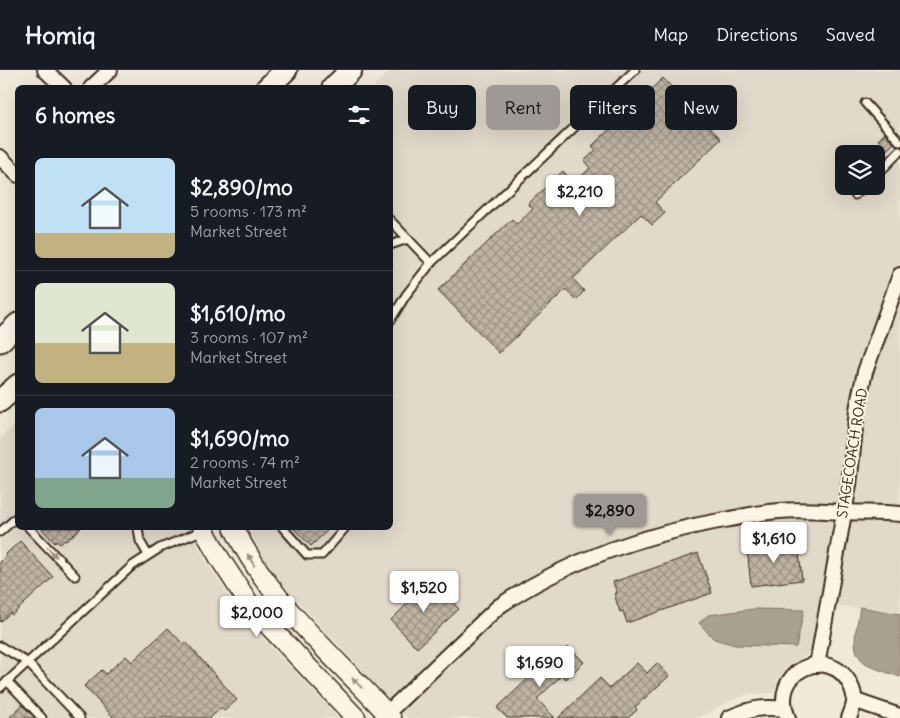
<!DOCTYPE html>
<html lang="en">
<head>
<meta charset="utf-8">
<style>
	:root { --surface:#171b24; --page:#242831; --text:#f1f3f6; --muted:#9ea1a6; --line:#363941; --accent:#9f9995 }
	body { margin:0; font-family:Delius,sans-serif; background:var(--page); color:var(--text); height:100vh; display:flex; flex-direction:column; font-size:19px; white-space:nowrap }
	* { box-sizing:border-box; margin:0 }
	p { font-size:16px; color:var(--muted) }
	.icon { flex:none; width:28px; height:28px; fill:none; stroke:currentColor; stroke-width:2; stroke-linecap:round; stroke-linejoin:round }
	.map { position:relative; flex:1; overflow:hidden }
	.side { position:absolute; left:15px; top:15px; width:378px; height:445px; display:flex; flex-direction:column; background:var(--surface); border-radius:8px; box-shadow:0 5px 20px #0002 }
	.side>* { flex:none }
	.top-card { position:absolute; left:408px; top:15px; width:418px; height:45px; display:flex; gap:10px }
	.fabs { position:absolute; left:835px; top:75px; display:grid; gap:10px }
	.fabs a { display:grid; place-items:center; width:50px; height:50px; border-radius:8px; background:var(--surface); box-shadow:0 5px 20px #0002; font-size:25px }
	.price { position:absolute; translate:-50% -42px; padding:0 11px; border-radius:5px; background:#fff; color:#222; font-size:16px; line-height:32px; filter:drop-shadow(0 1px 2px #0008) }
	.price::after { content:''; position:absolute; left:50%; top:30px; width:15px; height:11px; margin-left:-8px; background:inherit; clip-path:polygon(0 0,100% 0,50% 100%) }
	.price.on { background:var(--accent); color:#111 }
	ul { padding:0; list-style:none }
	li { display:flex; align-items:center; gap:15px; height:125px; padding:0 20px }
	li+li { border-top:1px solid var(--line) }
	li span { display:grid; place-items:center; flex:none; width:140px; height:100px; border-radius:8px; color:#555 }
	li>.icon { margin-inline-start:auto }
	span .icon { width:60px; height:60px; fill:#fffc; stroke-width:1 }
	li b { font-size:21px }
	h2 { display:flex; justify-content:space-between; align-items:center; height:60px; padding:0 20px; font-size:21px }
	.chip { padding:0 18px; border-radius:8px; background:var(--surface); box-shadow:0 5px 20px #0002; font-size:18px; line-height:45px }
	.chip.on { background:var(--accent); color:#111 }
	header { display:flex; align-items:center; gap:30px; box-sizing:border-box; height:70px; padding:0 25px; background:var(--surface); border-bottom:1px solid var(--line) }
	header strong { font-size:24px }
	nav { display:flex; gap:28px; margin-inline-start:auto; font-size:18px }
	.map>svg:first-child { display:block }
</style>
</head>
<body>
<header>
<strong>Homiq</strong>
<nav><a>Map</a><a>Directions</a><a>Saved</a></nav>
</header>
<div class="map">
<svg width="900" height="648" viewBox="0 0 900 648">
	<defs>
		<pattern id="building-cross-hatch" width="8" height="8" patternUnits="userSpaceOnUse" patternTransform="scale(1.25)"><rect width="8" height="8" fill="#beb3a4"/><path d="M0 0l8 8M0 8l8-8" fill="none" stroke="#9c9285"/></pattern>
	</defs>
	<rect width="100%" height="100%" fill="#f0e9d9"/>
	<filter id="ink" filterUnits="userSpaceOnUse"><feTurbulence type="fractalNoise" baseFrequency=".02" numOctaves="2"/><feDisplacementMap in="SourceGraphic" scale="10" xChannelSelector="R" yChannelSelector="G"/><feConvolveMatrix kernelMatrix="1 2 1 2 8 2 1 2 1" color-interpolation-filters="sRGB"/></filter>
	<g filter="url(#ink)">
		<g fill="#e1d9c9" fill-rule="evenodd">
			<path d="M391,0H900V544L821,533L813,581L788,596L778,609L774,623L748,624L728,632L698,648H407L318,553L284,516L266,493L248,458H390V18L373,17ZM844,84H876V116H844Z"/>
			<polygon points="17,352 18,458 189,458 209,496 242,546 339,648 0,648 0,369"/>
		</g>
		<g fill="#aaa091" stroke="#7e7163">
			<path d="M860,537L900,544V607C888,602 869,599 860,588C850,576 858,552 860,537Z"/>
			<polygon points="754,539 804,540 796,577 735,575 714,569 699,553 708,545"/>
		</g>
		<g fill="url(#building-cross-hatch)" stroke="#3b2a1e">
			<polygon points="663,8 721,69 655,132 665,143 652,155 641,144 573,209 584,221 576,230 566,219 499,283 438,220 512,149 517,154 533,139 528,134 563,101 574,113 590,98 584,91 596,80 592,76"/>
			<polygon points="885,63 894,73 887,80 878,70"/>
			<polygon points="41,458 81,458 66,471 65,470 60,474 56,471 55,473"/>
			<polygon points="293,458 330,458 311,476"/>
			<polygon points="20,471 53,507 12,545 10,543 0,552 0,492 6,486 5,485"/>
			<polygon points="798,473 802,510 751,516 747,478"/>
			<polygon points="698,483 712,523 627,553 623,541 620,542 614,524 617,523 613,512"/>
			<polygon points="414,512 424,522 434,512 459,539 417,578 391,550 410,531 403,523"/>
			<polygon points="168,558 183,574 186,572 237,630 224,641 221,638 210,648 114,648 84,616 102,600 106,604 126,586 132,592"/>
			<polygon points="569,577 584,592 566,609 562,605 537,629 555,648 507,648 497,638 552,586 555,590"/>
			<polygon points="637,593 647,603 657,593 669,606 635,637 637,640 628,648 558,648 600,608 610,618"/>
			<polygon points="22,635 35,648 9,648"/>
		</g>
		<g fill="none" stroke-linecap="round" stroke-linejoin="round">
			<g stroke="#3b2a1e" stroke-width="11">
				<g id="lane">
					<polyline points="865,33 900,72"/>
					<polyline points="876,106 900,81"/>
					<polyline points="855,125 865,116"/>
					<polyline points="390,150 431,193"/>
					<polyline points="390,175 408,169"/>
					<polyline points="390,251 406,225 431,193 635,0"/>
					<polyline points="29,458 75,506"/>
					<polyline points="138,458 140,471 148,485"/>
					<polyline points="283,458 307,485 322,485 345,458"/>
					<polyline points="0,462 18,446"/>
					<polyline points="0,576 27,592 80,648"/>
					<polyline points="7,611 42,648"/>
					<polyline points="0,618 132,496 160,478 204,460"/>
				</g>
			</g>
			<g stroke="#3b2a1e" stroke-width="18">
				<g id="street">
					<polyline points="45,0 64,18"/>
					<polyline points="91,18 110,0"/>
					<polyline points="0,87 18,105"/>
					<polyline points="817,595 849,415 857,340 860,324 865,302 900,205"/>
					<polyline points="854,633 859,632 900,646"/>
					<path d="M382,648L498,537C566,490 649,463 730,449C746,446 763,442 779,441C800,439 822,441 843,442C862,443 881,442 900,444"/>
					<path d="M729,648C749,639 762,636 784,639"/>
					<path d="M788,648C768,601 829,574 850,614C853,620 855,627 854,633C853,638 851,643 849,648"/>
				</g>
			</g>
			<g stroke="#3b2a1e" stroke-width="22">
				<g id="secondary">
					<polyline points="203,458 220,489 252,538 356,648"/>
					<path d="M234,458C269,533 336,587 391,648"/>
				</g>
			</g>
			<g stroke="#3b2a1e" stroke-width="25">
				<g id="primary">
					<polyline points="267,18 286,0"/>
					<polyline points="333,18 351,0"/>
					<polyline points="0,271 18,254"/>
					<polyline points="0,331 18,315"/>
				</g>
			</g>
			<use href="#lane" stroke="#fcf5e5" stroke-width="7"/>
			<use href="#street" stroke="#fcf5e5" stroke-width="14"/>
			<use href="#secondary" stroke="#fcf5e5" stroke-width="19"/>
			<use href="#primary" stroke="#fcf5e5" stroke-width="21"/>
		</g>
		<defs><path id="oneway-solid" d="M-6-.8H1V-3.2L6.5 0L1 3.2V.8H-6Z" transform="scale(1.25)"/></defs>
		<g fill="#9c9082">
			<use href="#oneway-solid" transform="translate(52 482) rotate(47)"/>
			<use href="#oneway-solid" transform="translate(251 490) rotate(-119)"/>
			<use href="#oneway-solid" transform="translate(357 613) rotate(-134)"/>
		</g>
	</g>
	<g text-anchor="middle" stroke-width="4" stroke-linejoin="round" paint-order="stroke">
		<g font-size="14" fill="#3b2a1e" stroke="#fcf5e5">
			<text transform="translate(852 383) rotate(-81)" y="5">STAGECOACH ROAD</text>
		</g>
	</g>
</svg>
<div class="fabs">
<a><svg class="icon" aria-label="layers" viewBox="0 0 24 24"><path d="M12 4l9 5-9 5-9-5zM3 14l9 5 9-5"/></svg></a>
</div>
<b class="price" style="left:580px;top:147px">$2,210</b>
<b class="price on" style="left:610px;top:466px">$2,890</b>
<b class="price" style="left:774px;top:494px">$1,610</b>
<b class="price" style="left:424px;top:543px">$1,520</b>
<b class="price" style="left:257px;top:568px">$2,000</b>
<b class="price" style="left:540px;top:618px">$1,690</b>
<div class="top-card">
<a class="chip">Buy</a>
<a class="chip on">Rent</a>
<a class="chip">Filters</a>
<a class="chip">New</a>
</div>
<section class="side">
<h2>6 homes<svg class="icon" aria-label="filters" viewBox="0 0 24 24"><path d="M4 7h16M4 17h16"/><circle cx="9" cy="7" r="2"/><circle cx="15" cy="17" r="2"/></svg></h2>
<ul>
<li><span style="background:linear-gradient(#bfe0f5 75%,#c2b280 0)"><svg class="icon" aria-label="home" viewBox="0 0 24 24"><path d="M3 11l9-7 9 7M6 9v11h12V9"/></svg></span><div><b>$2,890/mo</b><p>5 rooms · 173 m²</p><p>Market Street</p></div></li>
<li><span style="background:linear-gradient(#dfe7d0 60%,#c2b280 0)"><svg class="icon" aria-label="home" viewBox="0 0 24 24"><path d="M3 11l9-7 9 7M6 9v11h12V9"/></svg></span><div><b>$1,610/mo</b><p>3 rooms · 107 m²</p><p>Market Street</p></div></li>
<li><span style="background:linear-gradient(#a9c7e8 70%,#7fa58c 0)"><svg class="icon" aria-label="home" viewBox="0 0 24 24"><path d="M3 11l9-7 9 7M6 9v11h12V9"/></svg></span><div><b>$1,690/mo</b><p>2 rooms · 74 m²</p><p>Market Street</p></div></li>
</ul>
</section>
</div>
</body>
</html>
